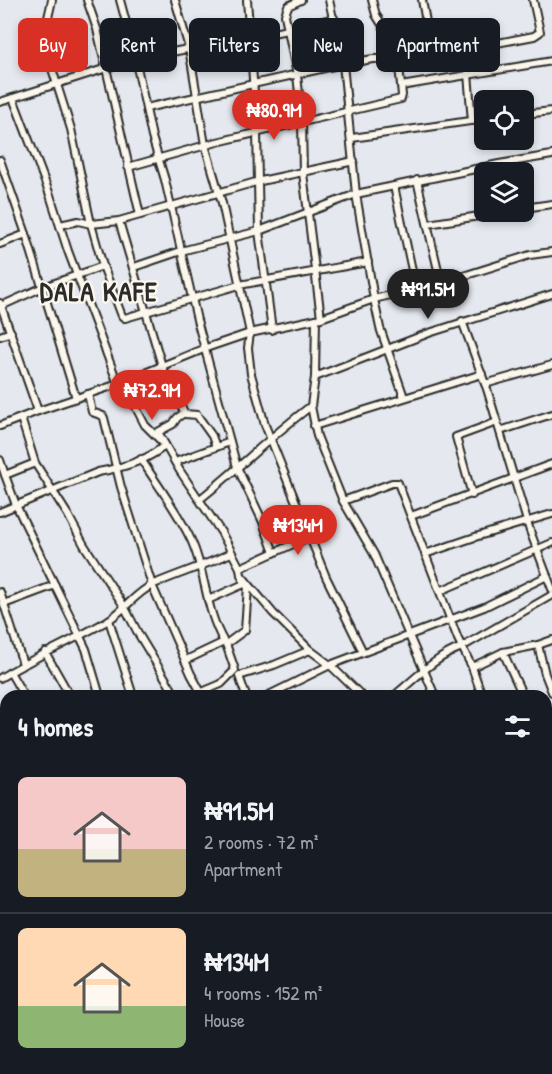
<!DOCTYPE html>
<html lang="en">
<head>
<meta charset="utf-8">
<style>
	:root { --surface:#171b24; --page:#20242c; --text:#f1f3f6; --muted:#9ea1a6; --line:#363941; --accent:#d93025 }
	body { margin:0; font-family:"Patrick Hand",sans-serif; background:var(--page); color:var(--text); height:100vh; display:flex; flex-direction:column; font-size:22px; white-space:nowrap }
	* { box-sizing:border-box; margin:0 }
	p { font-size:20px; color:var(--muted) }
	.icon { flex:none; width:33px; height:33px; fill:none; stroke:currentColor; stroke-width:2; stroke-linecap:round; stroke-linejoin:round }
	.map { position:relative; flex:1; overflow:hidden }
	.sheet { position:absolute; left:0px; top:690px; width:552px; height:384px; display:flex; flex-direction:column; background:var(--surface); border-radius:18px 18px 0 0; box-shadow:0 3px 9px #0003 }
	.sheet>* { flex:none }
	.top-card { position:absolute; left:18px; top:18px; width:516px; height:54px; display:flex; gap:12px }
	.buttons { position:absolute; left:474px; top:90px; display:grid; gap:12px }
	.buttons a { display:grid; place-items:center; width:60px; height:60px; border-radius:9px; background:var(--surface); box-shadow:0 3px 9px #0003; font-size:30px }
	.price { position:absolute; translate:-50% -51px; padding:0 14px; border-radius:21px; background:var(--accent); color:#fff; font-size:20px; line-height:39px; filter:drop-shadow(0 2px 3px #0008) }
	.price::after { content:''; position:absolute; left:50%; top:36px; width:18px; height:14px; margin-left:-9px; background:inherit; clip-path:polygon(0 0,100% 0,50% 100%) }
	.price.current { background:#222; color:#fff }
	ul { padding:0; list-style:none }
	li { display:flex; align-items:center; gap:18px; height:150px; padding:0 18px }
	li+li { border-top:2px solid var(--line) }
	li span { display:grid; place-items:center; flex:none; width:168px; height:120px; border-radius:9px; color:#555 }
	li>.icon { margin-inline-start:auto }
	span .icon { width:72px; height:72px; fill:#fffc; stroke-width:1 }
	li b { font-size:26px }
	h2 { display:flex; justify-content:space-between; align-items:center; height:72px; padding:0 18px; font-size:26px }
	.tag { padding:0 21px; border-radius:9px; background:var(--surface); box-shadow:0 3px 9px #0003; font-size:21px; line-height:54px }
	.tag.current { background:var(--accent); color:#fff }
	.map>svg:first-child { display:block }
</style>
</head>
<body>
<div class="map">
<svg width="552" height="1074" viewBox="0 0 552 1074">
	<rect width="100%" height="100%" fill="#e5e9ef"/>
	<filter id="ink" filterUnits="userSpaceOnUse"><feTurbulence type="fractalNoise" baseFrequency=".0167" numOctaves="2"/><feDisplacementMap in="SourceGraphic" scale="12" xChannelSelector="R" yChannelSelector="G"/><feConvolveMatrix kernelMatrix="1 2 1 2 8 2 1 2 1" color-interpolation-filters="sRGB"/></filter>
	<g filter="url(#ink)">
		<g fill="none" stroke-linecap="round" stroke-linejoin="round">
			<g stroke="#2b2b2b" stroke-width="10">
				<g id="minor">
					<polyline points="52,0 43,40 71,129 91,224 103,266 122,316 125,318 239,285 368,262"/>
					<polyline points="87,0 97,29 140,215"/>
					<polyline points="120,0 133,48 152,137 165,180 197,320 231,445 237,467 263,522 274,553"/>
					<polyline points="175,0 189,48 205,145 222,203 250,333 248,348 251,374 265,425 326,577 363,652"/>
					<polyline points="247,0 257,132 259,231 272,330"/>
					<polyline points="301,0 288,6 285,15 297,75 302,122 303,173 321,318"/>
					<polyline points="329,0 343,64 356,194 374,299 380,328 404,397"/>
					<polyline points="422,0 432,55"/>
					<polyline points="468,74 472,121"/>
					<polyline points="401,86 552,61"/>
					<polyline points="13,98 50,195 68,251 118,384 131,398 145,425 165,445"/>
					<polyline points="0,102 135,59 288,30 334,18"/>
					<polyline points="146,108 343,64 373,59 403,59 424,57 534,36 540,32 533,0"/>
					<polyline points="524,114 552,111"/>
					<polyline points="352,138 484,119"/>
					<polyline points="0,160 26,234 76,398"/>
					<polyline points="128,167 217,142 401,99 402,95 397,47 394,39 388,34 376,15 372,0"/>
					<polyline points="417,180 441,283"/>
					<polyline points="394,186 416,289"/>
					<polyline points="524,208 552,204"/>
					<polyline points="119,221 162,366 168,380 163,383 166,392 178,400 185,414 197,415 212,436 216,447 230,442"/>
					<polyline points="428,224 505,212"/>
					<polyline points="60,225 78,221 91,224 119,221 256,182 354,161"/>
					<polyline points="0,244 26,234"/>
					<polyline points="134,267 181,251 259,231 356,194 499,164 552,155"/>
					<polyline points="0,303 38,411"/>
					<polyline points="1,306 41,288 103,266"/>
					<polyline points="316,319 315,377 311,406 317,436 343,501 374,554 435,696"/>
					<polyline points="462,321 487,389 530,531 552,589"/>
					<polyline points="0,336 11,332"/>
					<polyline points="315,377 429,333 552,294"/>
					<polyline points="485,384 552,365"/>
					<polyline points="88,394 92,412 103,416 104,418 121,487 152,585 191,674 203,696"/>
					<polyline points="184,413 177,418 173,424 158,432 180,471 221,532 240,568 241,575 273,613 310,650 330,665 362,696"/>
					<polyline points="21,418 35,463 68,515 84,545 124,606 139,635 176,696"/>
					<polyline points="0,426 38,411 118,384 206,348 250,333 321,318 374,299 441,283 530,255 552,252"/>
					<polyline points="314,426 482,374"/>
					<polyline points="500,431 552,414"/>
					<path d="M141,459C158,486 179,513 192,542C206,574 205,609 224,642L186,660"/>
					<polyline points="0,460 5,475"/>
					<polyline points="175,462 216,447"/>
					<polyline points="35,463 5,475 16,505 86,649 100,696"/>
					<polyline points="472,495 456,437 497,422"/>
					<path d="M200,499C238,469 272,435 311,406"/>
					<polyline points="343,501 392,483 398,483 458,639 472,667 482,696"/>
					<path d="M0,512L98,472C121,468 148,461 165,445"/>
					<polyline points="411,516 552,464"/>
					<polyline points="425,554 475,537 552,514"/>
					<polyline points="240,568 311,536"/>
					<polyline points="440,591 552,543"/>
					<polyline points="0,592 23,664"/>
					<polyline points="208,600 244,584"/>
					<polyline points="4,604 55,585"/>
					<polyline points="109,620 133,696"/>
					<polyline points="538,645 545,674 552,692"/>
					<polyline points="45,652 70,696"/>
					<polyline points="503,652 523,696"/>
					<polyline points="472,667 503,652 538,645 552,640"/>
					<polyline points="10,672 24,696"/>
					<path d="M0,678C35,657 72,641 107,621C124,611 135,593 154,584C180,573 206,565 231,553"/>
					<polyline points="202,692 221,684 235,670 226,644 245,630 248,586 244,584 242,577"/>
					<polyline points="246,696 239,676 274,665 310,650"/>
					<polyline points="267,696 330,665 484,607 547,576"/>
					<path d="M394,696C416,678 435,657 462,647L552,595"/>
					<polyline points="0,732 6,720"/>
					<polyline points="546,754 552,768"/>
					<polyline points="0,770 6,778"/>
					<polyline points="546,815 552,817"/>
					<polyline points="0,849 6,859"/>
					<polyline points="546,892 552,908"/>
					<polyline points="546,937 552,935"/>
					<polyline points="546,973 552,971"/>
					<polyline points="126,1068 129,1074"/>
					<polyline points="191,1068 193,1074"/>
				</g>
			</g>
			<use href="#minor" stroke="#fbf7ec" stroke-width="6"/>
		</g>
	</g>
	<g text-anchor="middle" stroke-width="4.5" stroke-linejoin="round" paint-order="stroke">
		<g font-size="27" font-weight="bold" letter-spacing="1.5" fill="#2b2b2b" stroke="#fbf7ec">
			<text x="99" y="301">DALA KAFE</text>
		</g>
	</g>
</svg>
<div class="buttons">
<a><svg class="icon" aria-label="locate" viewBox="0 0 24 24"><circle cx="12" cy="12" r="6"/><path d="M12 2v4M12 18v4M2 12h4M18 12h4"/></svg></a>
<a><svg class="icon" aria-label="layers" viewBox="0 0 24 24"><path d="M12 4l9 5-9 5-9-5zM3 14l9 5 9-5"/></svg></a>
</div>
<b class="price" style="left:274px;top:141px">₦80.9M</b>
<b class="price current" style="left:428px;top:320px">₦91.5M</b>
<b class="price" style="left:152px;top:421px">₦72.9M</b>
<b class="price" style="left:298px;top:556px">₦134M</b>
<div class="top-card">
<a class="tag current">Buy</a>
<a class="tag">Rent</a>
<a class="tag">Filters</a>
<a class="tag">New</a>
<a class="tag">Apartment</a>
</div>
<section class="sheet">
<h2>4 homes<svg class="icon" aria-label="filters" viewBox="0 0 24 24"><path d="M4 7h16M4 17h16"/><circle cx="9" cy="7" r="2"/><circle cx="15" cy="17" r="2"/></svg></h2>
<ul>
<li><span style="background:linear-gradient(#f6c9c9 60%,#c2b280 0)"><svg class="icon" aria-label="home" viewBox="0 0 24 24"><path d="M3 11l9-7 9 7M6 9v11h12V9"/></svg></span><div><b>₦91.5M</b><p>2 rooms · 72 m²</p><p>Apartment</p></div></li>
<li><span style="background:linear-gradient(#ffd9b3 65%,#8fb573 0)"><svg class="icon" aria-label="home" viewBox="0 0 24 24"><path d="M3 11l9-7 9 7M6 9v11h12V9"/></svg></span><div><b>₦134M</b><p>4 rooms · 152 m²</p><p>House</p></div></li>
</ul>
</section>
</div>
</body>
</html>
